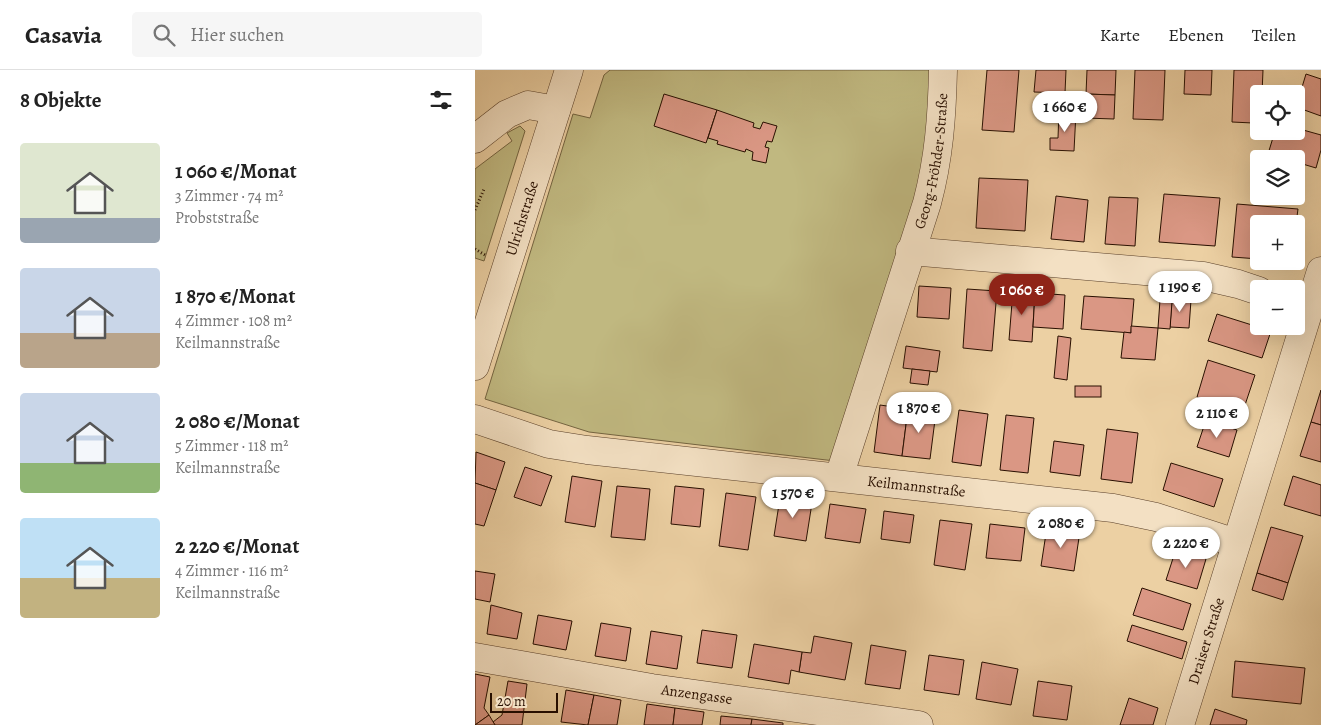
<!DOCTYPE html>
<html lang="de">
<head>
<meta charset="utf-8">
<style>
	:root { --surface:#fff; --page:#f6f6f6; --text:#222; --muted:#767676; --line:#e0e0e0; --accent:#8f2418 }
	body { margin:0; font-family:Alegreya,serif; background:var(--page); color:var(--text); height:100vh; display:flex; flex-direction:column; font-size:19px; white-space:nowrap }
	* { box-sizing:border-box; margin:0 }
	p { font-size:16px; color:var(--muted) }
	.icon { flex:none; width:28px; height:28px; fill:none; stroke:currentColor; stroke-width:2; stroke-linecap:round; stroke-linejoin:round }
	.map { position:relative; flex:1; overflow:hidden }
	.sheet { display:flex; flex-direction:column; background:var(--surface); width:475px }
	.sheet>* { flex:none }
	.tools { position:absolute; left:775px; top:15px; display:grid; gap:10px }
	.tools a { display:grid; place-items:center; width:55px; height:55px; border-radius:5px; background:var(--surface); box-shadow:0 5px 20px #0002; font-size:25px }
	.scale { position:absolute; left:15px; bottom:12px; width:68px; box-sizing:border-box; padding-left:5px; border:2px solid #280f00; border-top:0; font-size:14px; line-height:18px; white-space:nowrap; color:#280f00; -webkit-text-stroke:4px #f3e0c3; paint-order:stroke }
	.price { position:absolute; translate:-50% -42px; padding:0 11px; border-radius:18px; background:#fff; color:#222; font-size:16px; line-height:32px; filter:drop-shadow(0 1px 2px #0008) }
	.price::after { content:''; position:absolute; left:50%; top:30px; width:15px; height:11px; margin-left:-8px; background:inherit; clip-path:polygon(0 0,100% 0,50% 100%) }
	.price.active { background:var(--accent); color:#fff }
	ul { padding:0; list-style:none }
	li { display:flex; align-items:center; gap:15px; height:125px; padding:0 20px }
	li span { display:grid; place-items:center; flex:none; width:140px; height:100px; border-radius:5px; color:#555 }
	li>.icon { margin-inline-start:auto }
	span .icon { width:60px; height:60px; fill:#fffc; stroke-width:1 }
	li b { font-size:21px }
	h2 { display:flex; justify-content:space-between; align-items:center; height:60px; padding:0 20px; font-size:21px }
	header { display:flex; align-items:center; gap:30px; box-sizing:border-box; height:70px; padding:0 25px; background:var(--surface); border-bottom:1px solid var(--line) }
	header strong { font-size:24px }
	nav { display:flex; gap:28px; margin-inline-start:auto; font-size:18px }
	.search { width:350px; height:45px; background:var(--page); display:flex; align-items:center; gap:12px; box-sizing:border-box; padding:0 18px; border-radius:5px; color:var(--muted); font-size:19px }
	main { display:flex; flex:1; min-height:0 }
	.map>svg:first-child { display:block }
</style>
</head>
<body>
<header>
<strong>Casavia</strong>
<div class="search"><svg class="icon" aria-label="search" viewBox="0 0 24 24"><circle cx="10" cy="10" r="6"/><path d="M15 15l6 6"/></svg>Hier suchen</div>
<nav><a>Karte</a><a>Ebenen</a><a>Teilen</a></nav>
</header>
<main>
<section class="sheet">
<h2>8 Objekte<svg class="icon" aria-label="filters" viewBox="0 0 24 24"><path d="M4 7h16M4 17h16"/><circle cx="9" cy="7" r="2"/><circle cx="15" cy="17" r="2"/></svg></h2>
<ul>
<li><span style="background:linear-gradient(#dfe7d0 75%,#9aa5b1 0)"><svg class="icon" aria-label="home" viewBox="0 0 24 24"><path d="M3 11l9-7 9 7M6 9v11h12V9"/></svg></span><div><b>1 060 €/Monat</b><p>3 Zimmer · 74 m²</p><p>Probststraße</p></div></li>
<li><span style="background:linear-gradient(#c9d6e8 65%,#b9a48a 0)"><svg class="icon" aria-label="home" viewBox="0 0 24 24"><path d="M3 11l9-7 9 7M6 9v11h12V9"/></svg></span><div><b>1 870 €/Monat</b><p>4 Zimmer · 108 m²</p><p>Keilmannstraße</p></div></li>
<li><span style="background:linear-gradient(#c9d6e8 70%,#8fb573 0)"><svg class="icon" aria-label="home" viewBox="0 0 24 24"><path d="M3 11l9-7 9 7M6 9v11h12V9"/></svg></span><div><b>2 080 €/Monat</b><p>5 Zimmer · 118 m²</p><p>Keilmannstraße</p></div></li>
<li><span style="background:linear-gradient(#bfe0f5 60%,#c2b280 0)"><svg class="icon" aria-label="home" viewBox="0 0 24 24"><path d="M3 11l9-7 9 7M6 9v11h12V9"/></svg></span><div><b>2 220 €/Monat</b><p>4 Zimmer · 116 m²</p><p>Keilmannstraße</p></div></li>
</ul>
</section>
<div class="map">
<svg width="846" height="655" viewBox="0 0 846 655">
	<rect width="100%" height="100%" fill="#ecd0a3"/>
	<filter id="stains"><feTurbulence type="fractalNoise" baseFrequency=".004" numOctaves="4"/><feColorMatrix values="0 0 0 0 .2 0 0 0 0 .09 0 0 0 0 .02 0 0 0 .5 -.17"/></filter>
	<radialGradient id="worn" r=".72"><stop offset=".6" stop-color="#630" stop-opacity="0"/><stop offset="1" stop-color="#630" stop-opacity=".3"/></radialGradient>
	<g fill="#c0b880" stroke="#746440">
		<polygon points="135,0 455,0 450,105 360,391 114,362 10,329 98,44 115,48 129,5"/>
		<polygon points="45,56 50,61 9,191 0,188 0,99 37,71 32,63"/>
	</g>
	<g fill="#da9784" stroke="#280f00">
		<polygon points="512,0 544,0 539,62 507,60"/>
		<polygon points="561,0 591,0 590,23 559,22"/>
		<polygon points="612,0 641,0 640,25 611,24"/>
		<polygon points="660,0 690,0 688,50 658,49"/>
		<polygon points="710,0 737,0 736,25 709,24"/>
		<polygon points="759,0 788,0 787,24 784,24 784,30 779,30 778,53 757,52"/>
		<polygon points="831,4 846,9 846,46 821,37"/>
		<polygon points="189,24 242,40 231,73 179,56"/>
		<polygon points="611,24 640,25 639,49 610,48"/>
		<polygon points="242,40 279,53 278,57 285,59 288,52 302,56 297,72 292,71 290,77 294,78 291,93 277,90 278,82 271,79 270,82 242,74 243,71 233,68"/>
		<polygon points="584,41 601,42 599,81 575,80 575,68 583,68"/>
		<polygon points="821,58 846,65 846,80 841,98 821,92 821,89 809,89 793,84 800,61 821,61"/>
		<polygon points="504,108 553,110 550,161 501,158"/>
		<polygon points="689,124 745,128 740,176 684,172"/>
		<polygon points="581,126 613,130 609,172 576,169"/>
		<polygon points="634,127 663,128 660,176 630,174"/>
		<polygon points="762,134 823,139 821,154 784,154 784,189 757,187"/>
		<polygon points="444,216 476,218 474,249 442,247"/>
		<polygon points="492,219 522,221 517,281 488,278"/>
		<polygon points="538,220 560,223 557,272 534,270"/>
		<polygon points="560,223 590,225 588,259 558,257"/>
		<polygon points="609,226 659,229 656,263 606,259"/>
		<polygon points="697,228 716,230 714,258 695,257"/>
		<polygon points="685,230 697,232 695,259 683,258"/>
		<polygon points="742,244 796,261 787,288 733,271"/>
		<polygon points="656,256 683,258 680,290 646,288 649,262 656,263"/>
		<polygon points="583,266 596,268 592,310 579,308"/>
		<polygon points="431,276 465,281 462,302 428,298"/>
		<polygon points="733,290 780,305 768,341 722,327"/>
		<polygon points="437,299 455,301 453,315 435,313"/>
		<rect x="600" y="316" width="26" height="11"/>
		<polygon points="846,320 846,355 836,352"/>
		<polygon points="405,335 433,339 427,386 399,382"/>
		<polygon points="433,339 461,342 455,389 427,386"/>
		<polygon points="484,340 513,344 506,396 477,392"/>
		<polygon points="531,345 559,348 553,403 525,400"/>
		<polygon points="731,350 762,360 754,387 722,377"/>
		<polygon points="836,352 846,355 846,392 825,386"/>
		<polygon points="632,359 663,363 657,413 626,409"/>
		<polygon points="579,371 609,375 605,406 575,402"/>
		<polygon points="1,382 30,392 21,420 0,413"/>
		<polygon points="696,393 748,409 739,437 688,420"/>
		<polygon points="50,397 77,406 66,436 39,427"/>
		<polygon points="97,406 127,411 120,457 90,452"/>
		<polygon points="818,406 846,415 846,446 809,435"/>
		<polygon points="0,413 21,420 9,456 0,454"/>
		<polygon points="142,416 175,419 170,470 136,467"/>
		<polygon points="200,416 229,419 225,457 196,454"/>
		<polygon points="251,423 281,427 273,480 244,476"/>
		<polygon points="305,428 337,433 331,471 299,466"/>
		<polygon points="355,434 391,439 385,473 350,468"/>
		<polygon points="409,441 439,445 435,473 406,469"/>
		<polygon points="465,450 497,454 490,500 459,495"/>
		<polygon points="515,454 550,458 546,491 511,488"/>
		<polygon points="572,457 605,461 599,501 566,496"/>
		<polygon points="796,457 828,466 813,513 782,503"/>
		<polygon points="701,479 731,489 722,519 691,510"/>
		<polygon points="0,501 20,504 15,532 0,529"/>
		<polygon points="782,503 813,513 808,530 777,520"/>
		<polygon points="667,518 716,534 708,560 658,545"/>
		<polygon points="16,535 47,543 42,569 12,564"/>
		<polygon points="63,545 97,551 91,580 58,574"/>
		<polygon points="126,553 156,558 151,591 120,586"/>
		<polygon points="657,555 712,572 707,589 652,571"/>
		<polygon points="227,560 262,565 257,598 222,593"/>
		<polygon points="176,561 207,566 202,599 171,594"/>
		<polygon points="339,566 377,573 370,610 324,602 327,582 336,583"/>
		<polygon points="279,574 327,582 324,602 316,600 314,614 273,607"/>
		<polygon points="396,575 431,581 425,619 390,614"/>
		<polygon points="454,585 489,590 484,625 449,620"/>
		<polygon points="760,591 830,598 826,634 757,627"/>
		<polygon points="507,592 543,599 536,635 501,629"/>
		<polygon points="0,604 15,607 9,638 14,645 0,655"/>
		<polygon points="33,611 52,614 47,655 20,655 18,652 27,645"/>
		<polygon points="563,611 597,616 592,650 558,646"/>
		<polygon points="91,620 119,625 113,655 86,652"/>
		<polygon points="119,625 146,630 142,655 113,655"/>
		<polygon points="654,628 683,638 678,655 645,655"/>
		<polygon points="172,634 200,638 198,655 169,655"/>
		<polygon points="200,638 229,642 227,655 198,655"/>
		<polygon points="740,639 772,650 771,655 735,655"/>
		<polygon points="14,645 20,655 0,655"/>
		<polygon points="246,646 277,649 276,655 245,655"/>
		<polygon points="277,649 308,653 308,655 276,655"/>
	</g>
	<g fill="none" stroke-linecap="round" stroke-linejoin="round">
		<g stroke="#593f29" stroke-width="29">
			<g id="minor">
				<polyline points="0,69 32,44 53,35 81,40"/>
				<polyline points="435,181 728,206 763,214 784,221"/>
				<path id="s1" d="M0,296L94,0"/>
				<path id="s2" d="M0,349L74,374L112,380L638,438L681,447L761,473"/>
				<path id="s3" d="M364,407L452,133C464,88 467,46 468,0"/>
				<path id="s4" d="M0,587L177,618L444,655"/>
				<path id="s5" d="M705,655L846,201"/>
			</g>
		</g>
		<g stroke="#280f00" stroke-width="3" stroke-dasharray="1 2.5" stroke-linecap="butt">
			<polyline points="0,140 9,119"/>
			<polyline points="0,179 10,185"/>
		</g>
		<use href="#minor" stroke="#f3e0c3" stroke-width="28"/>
	</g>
	<g text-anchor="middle" stroke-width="5" stroke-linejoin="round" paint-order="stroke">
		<g font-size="15" fill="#280f00" stroke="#f3e0c3">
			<text dy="5" stroke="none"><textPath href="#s3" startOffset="330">Georg-Fröhder-Straße</textPath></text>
			<text dy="5" stroke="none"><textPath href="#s1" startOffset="155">Ulrichstraße</textPath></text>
			<text dy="5" stroke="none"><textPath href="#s2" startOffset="448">Keilmannstraße</textPath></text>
			<text dy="5" stroke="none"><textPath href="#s5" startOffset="88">Draiser Straße</textPath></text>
			<text dy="5" stroke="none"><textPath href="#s4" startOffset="225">Anzengasse</textPath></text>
		</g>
	</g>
	<rect width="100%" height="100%" filter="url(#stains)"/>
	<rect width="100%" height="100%" fill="url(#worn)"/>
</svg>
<div class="tools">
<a><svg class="icon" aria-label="locate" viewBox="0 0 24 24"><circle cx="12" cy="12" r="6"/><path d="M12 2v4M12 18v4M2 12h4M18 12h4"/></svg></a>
<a><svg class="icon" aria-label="layers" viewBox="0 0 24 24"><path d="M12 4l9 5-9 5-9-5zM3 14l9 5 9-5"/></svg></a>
<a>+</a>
<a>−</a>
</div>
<div class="scale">20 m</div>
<b class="price" style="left:590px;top:63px">1 660 €</b>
<b class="price" style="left:705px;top:243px">1 190 €</b>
<b class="price active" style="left:547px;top:246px">1 060 €</b>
<b class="price" style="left:444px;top:364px">1 870 €</b>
<b class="price" style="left:742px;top:369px">2 110 €</b>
<b class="price" style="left:318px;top:449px">1 570 €</b>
<b class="price" style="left:586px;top:479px">2 080 €</b>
<b class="price" style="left:711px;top:499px">2 220 €</b>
</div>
</main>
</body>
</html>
